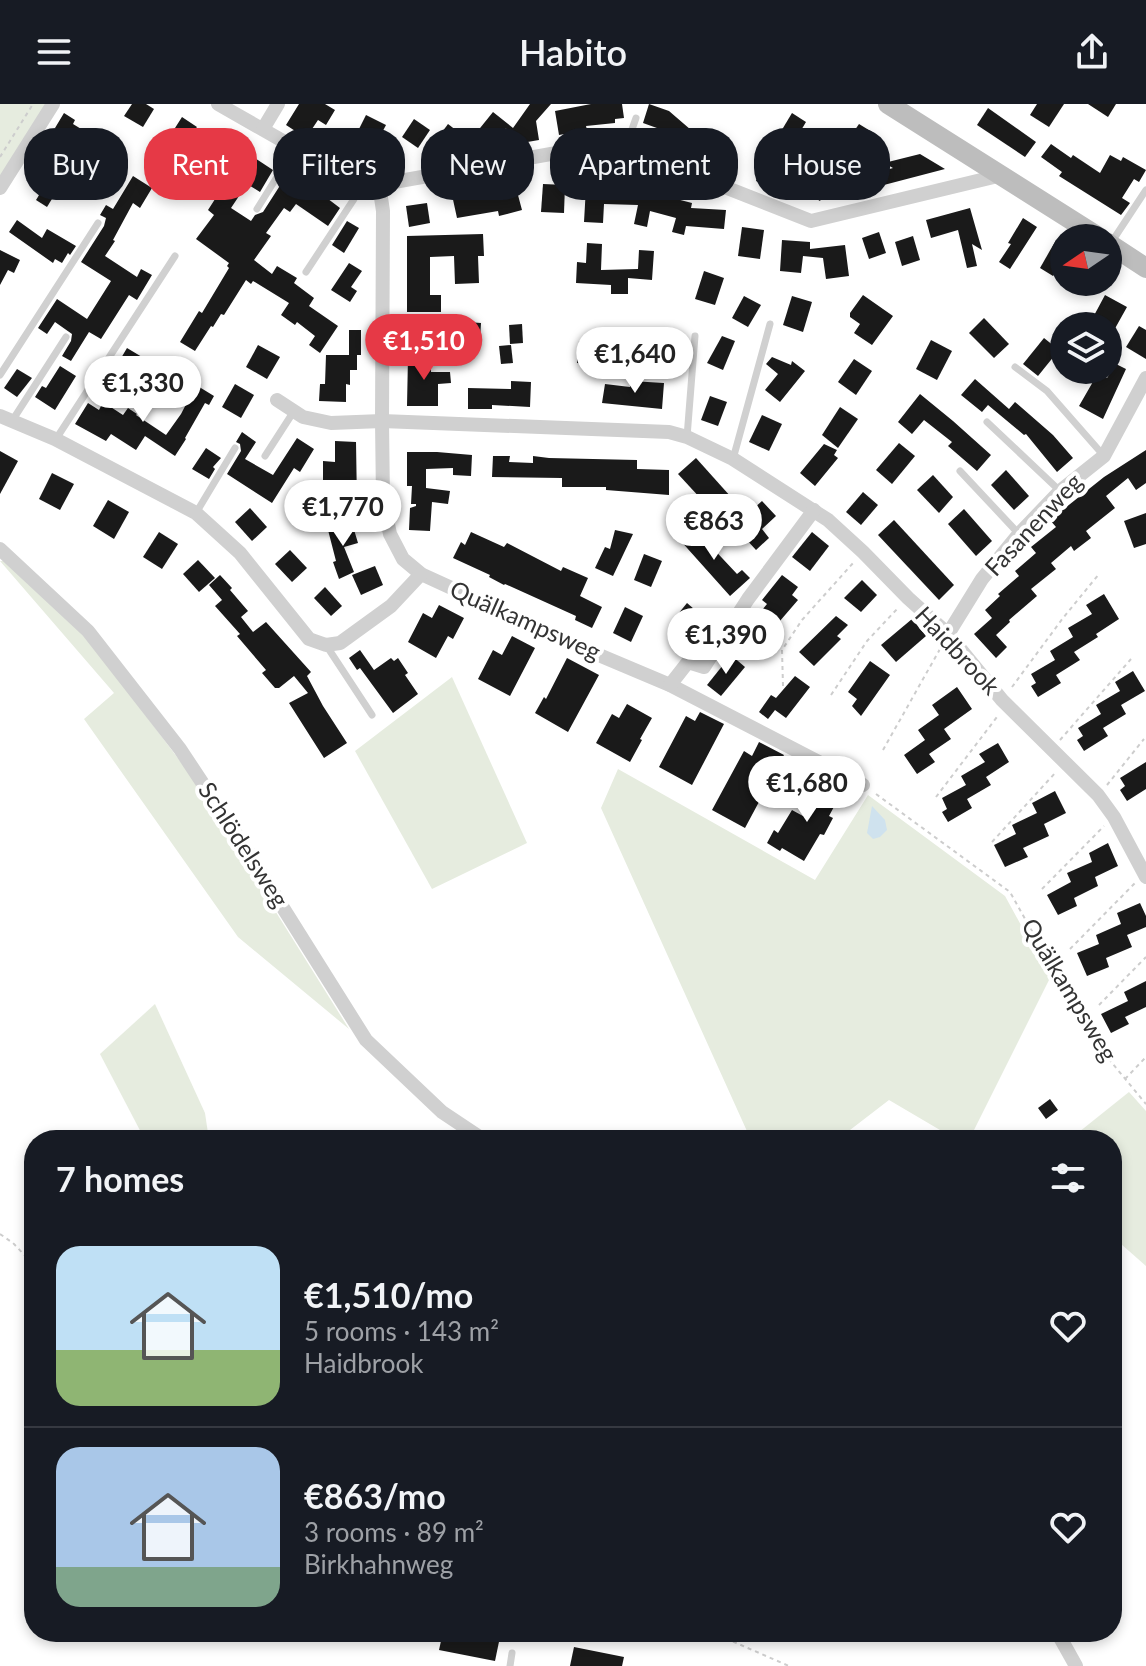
<!DOCTYPE html>
<html lang="en">
<head>
<meta charset="utf-8">
<style>
	:root { --surface:#171b24; --page:#242831; --text:#f1f3f6; --muted:#9ea1a6; --line:#363941; --accent:#e63946 }
	body { margin:0; font-family:Lato,sans-serif; background:var(--page); color:var(--text); height:100vh; display:flex; flex-direction:column; font-size:30px; white-space:nowrap }
	* { box-sizing:border-box; margin:0 }
	p { font-size:26px; color:var(--muted) }
	.icon { flex:none; width:44px; height:44px; fill:none; stroke:currentColor; stroke-width:2; stroke-linecap:round; stroke-linejoin:round }
	.map { position:relative; flex:1; overflow:hidden }
	.sheet { position:absolute; left:24px; top:1026px; width:1098px; height:512px; display:flex; flex-direction:column; background:var(--surface); border-radius:32px; box-shadow:0 4px 12px #0003 }
	.sheet>* { flex:none }
	.guide { position:absolute; left:24px; top:24px; width:1098px; height:72px; display:flex; gap:16px }
	.needle { width:52px; rotate:257deg }
	.buttons { position:absolute; left:1050px; top:120px; display:grid; gap:16px }
	.buttons a { display:grid; place-items:center; width:72px; height:72px; border-radius:50%; background:var(--surface); box-shadow:0 4px 12px #0003; font-size:40px }
	.price { position:absolute; translate:-50% -68px; padding:0 18px; border-radius:28px; background:#fff; color:#222; font-size:26px; line-height:52px; filter:drop-shadow(0 2px 4px #0008) }
	.price::after { content:''; position:absolute; left:50%; top:48px; width:24px; height:18px; margin-left:-12px; background:inherit; clip-path:polygon(0 0,100% 0,50% 100%) }
	.price.selected { background:var(--accent); color:#fff }
	ul { padding:0; list-style:none }
	li { display:flex; align-items:center; gap:24px; height:200px; padding:0 32px }
	li+li { border-top:2px solid var(--line) }
	li span { display:grid; place-items:center; flex:none; width:224px; height:160px; border-radius:24px; color:#555 }
	li>.icon { margin-inline-start:auto }
	span .icon { width:96px; height:96px; fill:#fffc; stroke-width:1 }
	li b { font-size:34px }
	h2 { display:flex; justify-content:space-between; align-items:center; height:96px; padding:0 32px; font-size:34px }
	.chip { padding:0 28px; border-radius:32px; background:var(--surface); box-shadow:0 4px 12px #0003; font-size:28px; line-height:72px }
	.chip.selected { background:var(--accent); color:#fff }
	header { display:flex; justify-content:space-between; align-items:center; height:104px; padding:0 32px; background:var(--surface); font-size:36px; font-weight:600 }
	.map>svg:first-child { display:block }
</style>
</head>
<body>
<header><svg class="icon" aria-label="menu" viewBox="0 0 24 24"><path d="M4 6h16M4 12h16M4 18h16"/></svg>Habito<svg class="icon" aria-label="share" viewBox="0 0 24 24"><path d="M12 15V3M7 8l5-5 5 5M5 13v7h14v-7"/></svg></header>
<div class="map">
<svg width="1146" height="1562" viewBox="0 0 1146 1562">
	<rect width="100%" height="100%" fill="#fff"/>
	<g fill="#e6ecdf">
		<polygon points="0,0 47,0 0,73"/>
		<polygon points="0,457 7,457 83,528 189,669 349,925 238,833 84,615 114,589"/>
		<polygon points="452,573 527,739 432,785 355,647"/>
		<polygon points="618,665 815,776 868,691 1005,792 1050,874 969,1036 957,1036 889,996 837,1036 751,1036 601,704"/>
		<polygon points="155,900 205,1009 209,1036 145,1036 100,950"/>
		<polygon points="1129,988 1146,1007 1146,1162 1112,1132 1112,1036 1069,1036"/>
	</g>
	<polygon fill="#cfe2ee" points="872,702 885,716 887,726 880,733 873,735 867,729"/>
	<g fill="#1a1a1a">
		<polygon points="132,0 146,0 154,5 143,23 124,12"/>
		<polygon points="299,0 325,0 335,6 326,21 318,16 306,34 286,21"/>
		<polygon points="530,0 551,0 536,17 539,36 510,41 506,24 488,47 472,34 493,8 513,24"/>
		<polygon points="591,0 622,0 624,14 615,15 615,19 586,22 587,26 559,31 555,7"/>
		<polygon points="649,0 669,7 698,32 705,24 713,28 710,36 730,43 722,63 700,55 705,43 689,36 681,46 664,32 668,28 643,19"/>
		<polygon points="1037,0 1064,0 1049,23 1030,11"/>
		<polygon points="1088,0 1116,0 1108,13"/>
		<polygon points="988,4 1036,38 1025,53 977,21"/>
		<polygon points="64,9 75,16 73,20 91,31 80,49 61,39 66,30 55,24"/>
		<polygon points="792,9 806,18 788,48 774,39"/>
		<polygon points="366,11 386,21 365,61 346,51"/>
		<polygon points="182,13 197,23 192,29 241,59 247,49 273,66 260,88 247,80 231,104 251,117 255,111 263,108 290,66 340,104 328,122 296,100 290,108 284,104 266,129 271,132 254,156 272,170 277,162 297,174 294,179 314,194 309,202 338,222 320,249 309,241 315,232 297,218 295,221 281,211 289,199 253,177 251,180 246,176 224,211 221,210 213,223 211,222 195,247 180,238 199,207 202,209 229,164 227,162 229,159 196,135 214,111 208,106 226,78 208,67 205,72 161,46"/>
		<polygon points="414,15 430,26 418,44 402,33"/>
		<polygon points="448,20 461,30 450,45 437,35"/>
		<polygon points="859,20 877,31 866,48 860,44 851,58 846,58 840,54 829,73 812,63 819,53 826,58 843,33 848,36"/>
		<polygon points="1051,40 1071,54 1073,51 1100,69 1110,51 1121,57 1123,53 1146,66 1139,78 1134,75 1122,94 1130,99 1121,111 1059,72 1062,68 1041,53"/>
		<polygon points="106,42 124,54 115,69 96,58"/>
		<polygon points="920,50 945,65 880,82 866,72 893,64 884,59"/>
		<polygon points="764,58 808,76 828,84 820,97 787,78 785,81 771,80 771,83 756,77"/>
		<polygon points="133,72 152,84 140,104 133,99 113,136 115,137 105,152 137,173 141,165 152,171 137,196 129,191 101,235 89,228 71,257 62,252 71,237 72,230 55,218 47,230 38,224 57,195 87,215 111,177 81,158 104,122 106,114 100,111 106,101 113,105"/>
		<polygon points="615,76 634,76 634,82 658,86 657,90 692,99 691,104 726,106 724,125 686,122 684,131 672,128 676,114 650,107 647,123 634,120 638,101 604,100 603,119 584,118 586,83 615,85"/>
		<polygon points="515,80 522,106 499,112 498,107 457,114 452,91 489,84 489,87"/>
		<polygon points="543,80 565,81 564,109 541,108"/>
		<polygon points="44,83 55,90 47,103 36,96"/>
		<polygon points="427,99 430,119 409,123 406,102"/>
		<polygon points="970,104 982,146 972,140 977,162 967,164 958,126 931,134 926,116"/>
		<polygon points="1023,114 1037,123 1010,165 999,158 1011,140 1008,139"/>
		<polygon points="17,116 42,134 47,125 76,142 70,151 68,149 62,159 55,155 53,159 9,128"/>
		<polygon points="347,117 359,124 344,149 332,141"/>
		<polygon points="742,123 764,126 760,155 738,152"/>
		<polygon points="879,128 886,149 869,155 862,134"/>
		<polygon points="483,130 484,152 478,152 479,179 455,180 454,152 430,153 430,191 441,191 441,208 407,208 407,132"/>
		<polygon points="913,132 920,156 902,162 895,138"/>
		<polygon points="782,136 810,138 810,145 845,141 849,172 826,175 823,154 803,152 801,169 780,167"/>
		<polygon points="1056,136 1064,141 1064,154 1053,172 1040,164"/>
		<polygon points="587,139 602,140 601,166 638,165 639,146 654,147 652,176 628,174 628,190 611,190 611,181 576,179 577,158 586,159"/>
		<polygon points="0,146 20,156 14,169 8,166 0,181"/>
		<polygon points="349,159 362,167 351,183 357,187 350,198 331,186"/>
		<polygon points="704,167 724,174 715,201 695,195"/>
		<polygon points="1077,178 1102,178 1095,190"/>
		<polygon points="863,191 893,212 872,241 854,229 860,220 850,213 850,209"/>
		<polygon points="1105,191 1127,203 1108,237 1108,222 1095,222 1090,219"/>
		<polygon points="744,192 761,201 748,223 732,214"/>
		<polygon points="792,192 812,198 803,228 783,221"/>
		<polygon points="984,214 1009,240 994,254 969,229"/>
		<polygon points="438,216 481,219 480,235 437,233"/>
		<polygon points="522,220 523,239 510,240 509,221"/>
		<polygon points="1139,222 1146,226 1146,255 1126,243"/>
		<polygon points="636,224 671,226 670,244 635,242"/>
		<polygon points="349,226 361,226 361,251 357,251 357,266 350,266 350,281 346,280 346,298 319,297 320,280 325,280 326,251 349,251"/>
		<polygon points="722,232 735,237 723,266 707,259"/>
		<polygon points="1044,234 1059,246 1038,272 1023,260"/>
		<polygon points="931,236 952,247 937,276 916,265"/>
		<polygon points="579,237 600,239 598,261 577,259"/>
		<polygon points="258,241 280,253 267,275 246,263"/>
		<polygon points="511,241 513,259 501,260 499,242"/>
		<polygon points="127,244 157,262 161,256 181,268 165,294 133,274 129,282 111,271"/>
		<polygon points="408,253 431,253 431,268 450,268 451,279 438,280 438,302 407,302"/>
		<polygon points="772,253 791,261 792,257 805,267 780,298 765,286 778,270 766,260"/>
		<polygon points="854,255 872,267 856,291 838,278"/>
		<polygon points="1116,260 1126,265 1103,315 1079,302 1098,269 1107,274"/>
		<polygon points="60,262 76,272 55,306 35,293 42,282 46,284"/>
		<polygon points="17,265 32,274 17,293 4,284"/>
		<polygon points="975,275 1009,305 1015,298 1053,331 1073,354 1057,368 1026,330 1024,331 988,301 982,308 961,291"/>
		<polygon points="511,277 531,278 530,303 492,301 492,305 468,305 468,284 511,285"/>
		<polygon points="631,277 664,279 662,305 602,299 605,280 630,283"/>
		<polygon points="235,280 254,291 241,314 222,303"/>
		<polygon points="196,281 214,292 209,301 205,299 185,334 186,335 175,352 145,332 136,346 111,330 106,337 75,320 88,299 99,306 103,298 123,311 128,304 137,310 136,311 166,331 181,310"/>
		<polygon points="920,290 953,317 991,351 977,367 948,342 952,338 924,316 912,330 898,318"/>
		<polygon points="710,292 727,298 718,322 701,316"/>
		<polygon points="840,303 858,315 838,344 822,331"/>
		<polygon points="762,311 782,320 769,347 749,338"/>
		<polygon points="242,328 256,338 245,355 273,371 297,334 314,345 300,368 294,364 272,399 227,370 241,347 240,340 236,338"/>
		<polygon points="335,337 356,338 357,400 329,401 328,379 323,379 323,357 335,358"/>
		<polygon points="899,339 915,352 892,380 876,366"/>
		<polygon points="824,340 837,346 834,351 838,354 815,382 800,369"/>
		<polygon points="206,344 221,354 213,363 215,365 209,375 192,365"/>
		<polygon points="1146,346 1146,379 1136,386 1128,374 1106,392 1115,404 1086,427 1091,434 1074,447 1071,442 1051,459 1056,465 1031,485 1037,492 1009,516 1010,518 996,531 1007,543 996,554 974,530 992,514 985,506 1000,492 998,490 1019,472 1015,467 1036,449 1031,443 1056,423 1050,416 1104,373"/>
		<polygon points="0,347 18,357 0,390"/>
		<polygon points="407,348 437,348 472,351 471,372 453,371 453,364 426,365 426,384 450,387 448,400 432,398 430,427 409,426 410,404 416,402 416,400 411,400 412,382 407,382"/>
		<polygon points="493,352 510,352 509,358 533,359 533,352 549,354 637,356 637,365 669,366 669,391 606,386 606,383 562,383 562,374 492,373"/>
		<polygon points="696,354 731,393 714,409 678,370"/>
		<polygon points="1006,366 1029,392 1014,406 991,381"/>
		<polygon points="52,369 74,380 60,406 39,395"/>
		<polygon points="933,371 953,393 939,409 917,386"/>
		<polygon points="863,388 878,401 861,421 846,408"/>
		<polygon points="108,396 129,408 114,435 93,422"/>
		<polygon points="762,397 776,412 762,425 769,434 756,446 734,422"/>
		<polygon points="250,404 267,423 252,437 235,418"/>
		<polygon points="964,405 992,437 976,452 948,420"/>
		<polygon points="1146,409 1146,440 1134,444 1124,417"/>
		<polygon points="894,416 954,481 939,496 878,431"/>
		<polygon points="352,419 358,439 344,443 354,468 339,475 333,458 336,457 328,426"/>
		<polygon points="693,423 737,470 742,466 750,474 730,492 679,435"/>
		<polygon points="615,426 633,430 613,472 595,464 605,443 610,445"/>
		<polygon points="159,428 178,440 162,465 143,453"/>
		<polygon points="471,428 504,443 507,439 561,467 563,463 588,474 580,492 602,503 592,524 575,516 576,512 505,480 504,481 489,473 490,471 453,454 461,438 465,441"/>
		<polygon points="812,428 829,442 810,467 792,453"/>
		<polygon points="290,446 307,464 292,478 275,460"/>
		<polygon points="644,450 662,457 651,483 634,476"/>
		<polygon points="198,456 215,474 199,488 183,470"/>
		<polygon points="375,462 383,481 361,491 352,471"/>
		<polygon points="220,471 232,484 230,486 248,507 241,513 253,528 266,518 311,568 307,572 323,602 347,639 324,654 289,599 308,589 294,572 279,584 275,584 262,569 266,566 237,532 240,530 215,502 222,496 209,481"/>
		<polygon points="782,471 798,483 792,491 798,496 755,546 740,533 767,500 762,496"/>
		<polygon points="862,476 877,491 861,508 844,494"/>
		<polygon points="325,483 342,502 331,512 314,494"/>
		<polygon points="1104,490 1119,515 1096,530 1098,533 1074,548 1080,556 1056,571 1061,579 1038,593 1031,582 1036,579 1031,570 1055,556 1050,547 1073,533 1068,524 1092,510 1086,501"/>
		<polygon points="687,499 715,523 701,540 674,515"/>
		<polygon points="439,501 464,514 453,535 448,532 436,554 408,538 423,509 432,514"/>
		<polygon points="625,503 643,512 631,538 613,529"/>
		<polygon points="836,512 848,521 837,532 841,535 814,562 799,548"/>
		<polygon points="912,515 926,532 896,558 881,541"/>
		<polygon points="512,532 535,544 510,592 478,575 493,546 502,551"/>
		<polygon points="360,546 374,566 391,554 394,557 398,554 408,569 405,571 418,590 393,609 360,564 357,566 349,554"/>
		<polygon points="731,551 745,563 721,592 707,581"/>
		<polygon points="567,554 599,571 568,628 535,609 544,593 546,595"/>
		<polygon points="870,557 890,571 861,612 852,602 857,595 848,588"/>
		<polygon points="1133,567 1145,587 1121,601 1126,610 1103,624 1108,632 1084,647 1077,636 1083,632 1078,624 1101,610 1096,601 1120,587 1115,578"/>
		<polygon points="795,572 810,583 786,614 775,606 768,615 759,608 771,591 776,594"/>
		<polygon points="957,583 972,605 944,625 951,635 929,650 935,658 917,670 904,651 925,636 918,626 939,611 932,601"/>
		<polygon points="627,600 652,614 640,635 642,636 630,658 596,639 612,610 619,614"/>
		<polygon points="700,608 724,620 692,681 659,663 686,612 695,617"/>
		<polygon points="759,638 784,651 745,724 712,706 744,647 752,652"/>
		<polygon points="998,639 1009,658 986,673 991,681 967,695 972,704 948,718 942,708 947,705 942,694 966,681 961,672 985,658 979,650"/>
		<polygon points="1146,658 1146,685 1127,697 1120,686 1125,682 1120,674"/>
		<polygon points="826,676 843,686 829,712 833,714 824,731 820,730 804,757 782,744 780,747 767,739 774,726 778,729 792,706 803,712 809,701 811,702"/>
		<polygon points="1055,687 1066,709 1044,720 1049,732 1023,744 1028,753 1005,763 994,741 1016,730 1012,721 1037,709 1032,699"/>
		<polygon points="1108,739 1118,762 1095,773 1098,782 1074,794 1077,802 1058,811 1047,791 1071,778 1067,769 1092,758 1089,749"/>
		<polygon points="1140,799 1146,812 1146,823 1127,831 1132,843 1106,854 1109,863 1087,872 1077,849 1099,840 1096,831 1121,820 1117,809"/>
		<polygon points="1146,877 1146,903 1125,913 1129,920 1111,929 1101,910 1128,897 1124,888"/>
		<polygon points="1050,995 1058,1006 1046,1015 1038,1004"/>
		<polygon points="443,1528 501,1528 495,1557 439,1546"/>
		<polygon points="574,1543 624,1553 622,1562 570,1562"/>
	</g>
	<g fill="none" stroke-linecap="round" stroke-linejoin="round">
		<g stroke="#cdcdcd" stroke-width="2" stroke-dasharray="4 4" stroke-linecap="butt">
			<polyline points="0,53 33,0"/>
			<polyline points="783,582 782,546 802,516 854,458"/>
			<polyline points="1012,583 1063,514 1099,470"/>
			<polyline points="831,591 867,537 898,504"/>
			<polyline points="1060,636 1131,555"/>
			<polyline points="883,646 940,545"/>
			<polyline points="1107,681 1144,635"/>
			<polyline points="876,690 1010,788 1093,936 1146,1000"/>
			<polyline points="936,693 997,613"/>
			<polyline points="992,738 1056,668"/>
			<polyline points="1042,785 1104,722"/>
			<polyline points="1070,845 1135,779"/>
			<polyline points="1099,901 1146,853"/>
			<polyline points="1125,975 1146,953"/>
			<polyline points="0,1130 13,1139 34,1161"/>
			<polyline points="711,1528 789,1562"/>
		</g>
		<g stroke="#d0d0d0" stroke-width="7">
			<polyline points="33,31 116,77"/>
			<polyline points="625,45 636,14"/>
			<polyline points="257,105 295,44"/>
			<polyline points="1111,139 1146,86"/>
			<polyline points="306,168 354,95 361,80"/>
			<polyline points="1015,263 1047,287 1104,352"/>
			<polyline points="0,271 98,119"/>
			<polyline points="12,317 66,233"/>
			<polyline points="987,318 1060,387"/>
			<polyline points="687,333 695,232"/>
			<polyline points="56,335 175,152"/>
			<polyline points="265,352 294,307"/>
			<polyline points="733,355 770,220"/>
			<polyline points="960,367 1019,430"/>
			<polyline points="196,409 235,344"/>
			<polyline points="326,541 372,611"/>
			<polyline points="510,1562 512,1549"/>
		</g>
		<g stroke="#d0d0d0" stroke-width="14">
			<polyline points="218,0 355,78 380,87 394,78 590,43 613,42 633,47 811,117 1002,71"/>
			<polyline points="263,25 278,0"/>
			<polyline points="0,84 53,0"/>
			<polyline points="380,87 383,107 382,317 383,396 390,430 403,455 421,470 587,546 670,581 863,681"/>
			<polyline points="277,296 303,313 331,319 382,317 669,328 687,333 733,355 828,416 863,448 908,494 948,530 1002,596 1098,691 1114,713 1146,773"/>
			<polyline points="0,312 55,335 196,409 240,449 309,535 326,541 340,539 391,502 421,470"/>
			<polyline points="0,445 88,527 180,645 248,748 366,936 442,1008 484,1036"/>
			<polyline points="948,530 982,475 1019,430 1060,387 1104,352 1146,274"/>
			<polyline points="670,581 688,558 704,563 748,495 814,406"/>
			<polyline points="1057,1528 1076,1562"/>
		</g>
		<g stroke="#bdbdbd" stroke-width="20">
			<polyline points="888,0 1100,134"/>
			<polyline points="1108,139 1146,164"/>
		</g>
	</g>
	<g text-anchor="middle" stroke-width="8" stroke-linejoin="round" paint-order="stroke">
		<g font-size="24" fill="#333" stroke="#fff">
			<text transform="translate(1034 421) rotate(-47)" y="8">Fasanenweg</text>
			<text transform="translate(525 517) rotate(24)" y="8">Quälkampsweg</text>
			<text transform="translate(957 547) rotate(47)" y="8">Haidbrook</text>
			<text transform="translate(243 741) rotate(57)" y="8">Schlödelsweg</text>
			<text transform="translate(1069 886) rotate(59)" y="8">Quälkampsweg</text>
		</g>
	</g>
</svg>
<div class="buttons">
<a><svg class="needle" viewBox="-14 -14 28 28"><path d="M0-13l5 13h-10z" fill="#e53935"/><path d="M0 13l5-13h-10z" fill="#9ea1a6"/></svg></a>
<a><svg class="icon" aria-label="layers" viewBox="0 0 24 24"><path d="M12 4l9 5-9 5-9-5zM3 14l9 5 9-5"/></svg></a>
</div>
<b class="price selected" style="left:424px;top:278px">€1,510</b>
<b class="price" style="left:635px;top:291px">€1,640</b>
<b class="price" style="left:143px;top:320px">€1,330</b>
<b class="price" style="left:343px;top:444px">€1,770</b>
<b class="price" style="left:714px;top:458px">€863</b>
<b class="price" style="left:726px;top:572px">€1,390</b>
<b class="price" style="left:807px;top:720px">€1,680</b>
<div class="guide">
<a class="chip">Buy</a>
<a class="chip selected">Rent</a>
<a class="chip">Filters</a>
<a class="chip">New</a>
<a class="chip">Apartment</a>
<a class="chip">House</a>
</div>
<section class="sheet">
<h2>7 homes<svg class="icon" aria-label="filters" viewBox="0 0 24 24"><path d="M4 7h16M4 17h16"/><circle cx="9" cy="7" r="2"/><circle cx="15" cy="17" r="2"/></svg></h2>
<ul>
<li><span style="background:linear-gradient(#bfe0f5 65%,#8fb573 0)"><svg class="icon" aria-label="home" viewBox="0 0 24 24"><path d="M3 11l9-7 9 7M6 9v11h12V9"/></svg></span><div><b>€1,510/mo</b><p>5 rooms · 143 m²</p><p>Haidbrook</p></div><svg class="icon" aria-label="heart" viewBox="0 0 24 24"><path d="M12 20l-8-8c-3-5 5-10 8-4 3-6 11-1 8 4z"/></svg></li>
<li><span style="background:linear-gradient(#a9c7e8 75%,#7fa58c 0)"><svg class="icon" aria-label="home" viewBox="0 0 24 24"><path d="M3 11l9-7 9 7M6 9v11h12V9"/></svg></span><div><b>€863/mo</b><p>3 rooms · 89 m²</p><p>Birkhahnweg</p></div><svg class="icon" aria-label="heart" viewBox="0 0 24 24"><path d="M12 20l-8-8c-3-5 5-10 8-4 3-6 11-1 8 4z"/></svg></li>
</ul>
</section>
</div>
</body>
</html>
